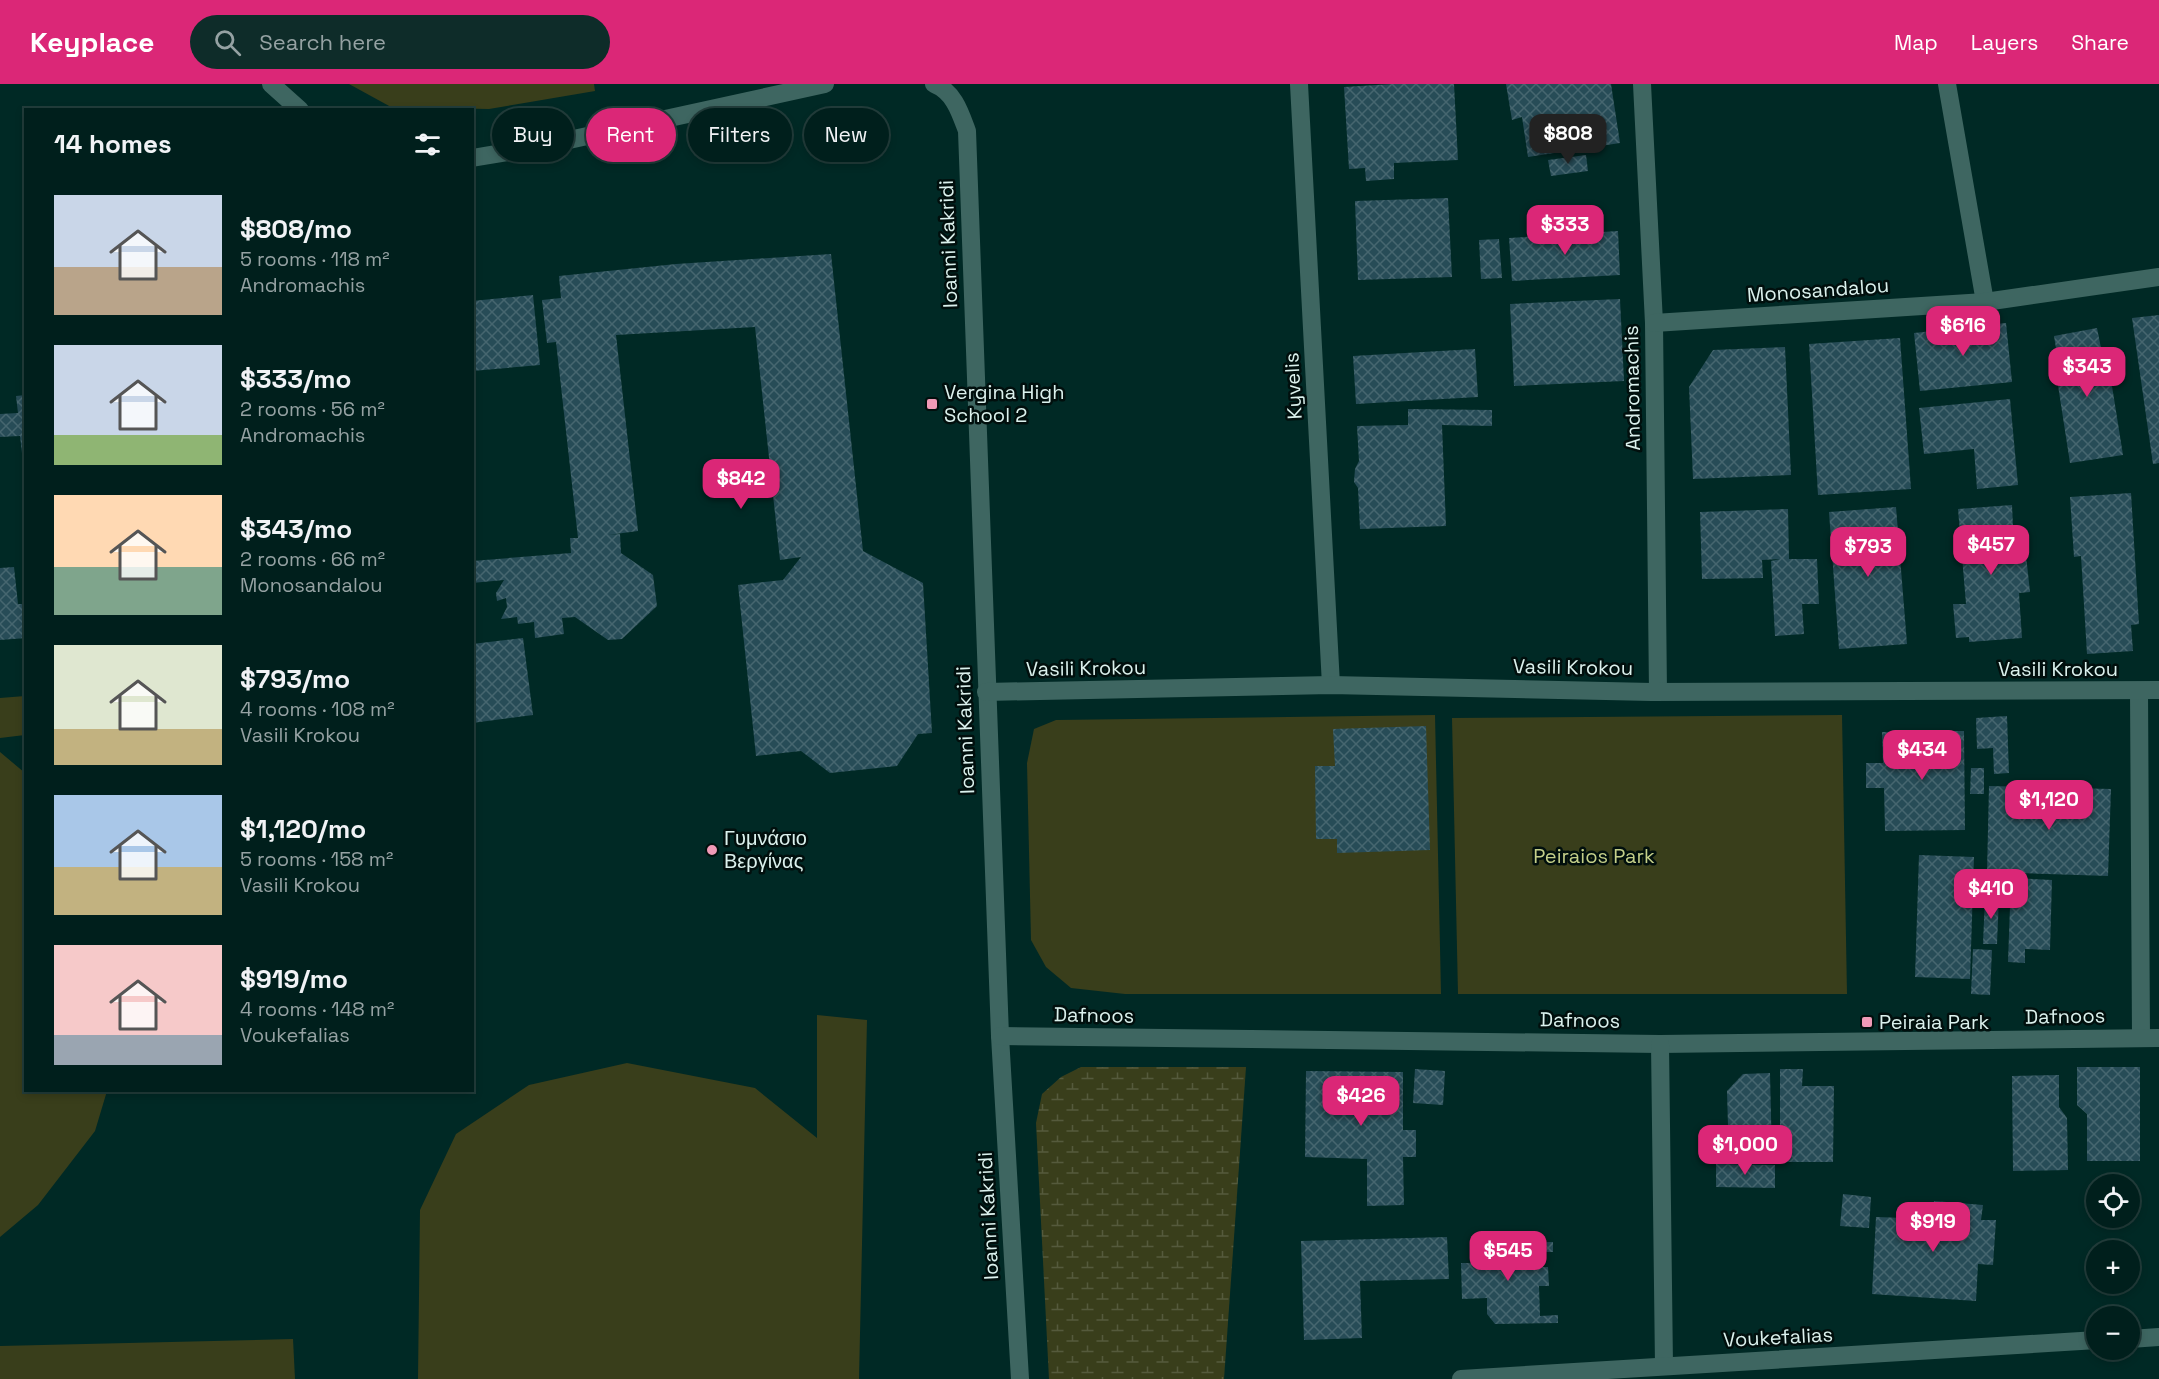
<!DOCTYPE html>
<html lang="en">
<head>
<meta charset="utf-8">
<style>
	:root { --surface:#001f1c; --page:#0e2c29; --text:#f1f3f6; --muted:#95a2a3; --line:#223d3b; --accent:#db2777 }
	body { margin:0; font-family:"Space Grotesk",sans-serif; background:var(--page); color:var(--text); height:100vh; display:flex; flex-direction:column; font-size:22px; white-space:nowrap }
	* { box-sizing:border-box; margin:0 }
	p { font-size:20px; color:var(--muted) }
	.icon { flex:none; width:33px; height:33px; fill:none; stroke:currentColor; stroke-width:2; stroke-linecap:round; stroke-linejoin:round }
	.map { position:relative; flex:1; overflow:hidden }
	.details { position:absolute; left:24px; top:24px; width:450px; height:984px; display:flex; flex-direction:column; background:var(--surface); border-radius:0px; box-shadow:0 3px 9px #0003,0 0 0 2px var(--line) }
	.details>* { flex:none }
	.top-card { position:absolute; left:492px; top:24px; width:570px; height:54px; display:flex; gap:12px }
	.buttons { position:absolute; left:2086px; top:1090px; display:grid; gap:12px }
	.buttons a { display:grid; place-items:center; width:54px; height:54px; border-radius:50%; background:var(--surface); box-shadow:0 3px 9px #0003,0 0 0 2px var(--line); font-size:30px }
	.price { position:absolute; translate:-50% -51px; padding:0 14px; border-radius:12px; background:var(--accent); color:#fff; font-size:20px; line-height:39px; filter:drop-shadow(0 2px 3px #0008) }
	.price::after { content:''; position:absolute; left:50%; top:36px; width:18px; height:14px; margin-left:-9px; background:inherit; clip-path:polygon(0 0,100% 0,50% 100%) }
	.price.current { background:#222; color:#fff }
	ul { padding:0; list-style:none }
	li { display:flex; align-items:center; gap:18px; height:150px; padding:0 30px }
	li span { display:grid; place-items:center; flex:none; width:168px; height:120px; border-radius:0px; color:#555 }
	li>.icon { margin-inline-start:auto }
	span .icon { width:72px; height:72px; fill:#fffc; stroke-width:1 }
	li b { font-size:26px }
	h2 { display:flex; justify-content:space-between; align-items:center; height:72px; padding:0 30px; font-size:26px }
	.tag { padding:0 21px; border-radius:27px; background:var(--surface); box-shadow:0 3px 9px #0003,0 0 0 2px var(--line); font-size:21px; line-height:54px }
	.tag.current { background:var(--accent); color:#fff }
	header { display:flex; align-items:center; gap:36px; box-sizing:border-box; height:84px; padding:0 30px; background:var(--accent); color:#fff }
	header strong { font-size:28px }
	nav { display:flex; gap:33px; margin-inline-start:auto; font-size:21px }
	.search { width:420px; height:54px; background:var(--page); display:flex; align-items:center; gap:15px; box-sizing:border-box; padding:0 21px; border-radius:33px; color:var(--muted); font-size:22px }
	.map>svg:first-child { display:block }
</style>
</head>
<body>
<header>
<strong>Keyplace</strong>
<div class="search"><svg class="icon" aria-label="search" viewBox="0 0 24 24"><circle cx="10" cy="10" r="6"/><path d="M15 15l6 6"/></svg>Search here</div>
<nav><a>Map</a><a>Layers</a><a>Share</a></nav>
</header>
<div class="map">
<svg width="2159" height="1295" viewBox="0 0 2159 1295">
	<defs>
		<pattern id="wetland-marsh" width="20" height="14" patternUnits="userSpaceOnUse" patternTransform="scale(1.5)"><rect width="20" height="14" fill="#393e1b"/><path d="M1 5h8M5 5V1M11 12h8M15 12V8" fill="none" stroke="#555a3c"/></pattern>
		<pattern id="building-cross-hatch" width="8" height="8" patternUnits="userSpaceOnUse" patternTransform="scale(1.5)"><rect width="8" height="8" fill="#274c57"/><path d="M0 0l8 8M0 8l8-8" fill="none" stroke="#46666f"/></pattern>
	</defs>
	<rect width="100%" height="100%" fill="#002925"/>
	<g fill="#393e1b">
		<polygon points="349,0 594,0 595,7 489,25 391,23"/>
		<polygon points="25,612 25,651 0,654 0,614"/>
		<polygon points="1435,631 1441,910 1125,910 1071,904 1046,883 1031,856 1027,679 1034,645 1056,636"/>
		<polygon points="1842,631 1847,910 1458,910 1452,634"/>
		<polygon points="0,668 25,689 26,1006 107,1007 95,1047 38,1121 0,1153"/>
		<polygon points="817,931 867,936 859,1295 418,1295 420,1126 456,1050 529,1001 627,979 755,1004 817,1054"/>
		<polygon points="293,1255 295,1295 0,1295 0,1262"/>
	</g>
	<polygon fill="url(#wetland-marsh)" points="1081,983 1246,983 1224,1295 1049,1295 1036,1039 1042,1010 1061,993"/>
	<g fill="url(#building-cross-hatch)">
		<polygon points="1393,0 1454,0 1458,76 1394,79 1394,95 1366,97 1365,84 1349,85 1344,3"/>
		<polygon points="1506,0 1611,0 1620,59 1528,73 1522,33 1512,36"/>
		<polygon points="1586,71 1588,87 1551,92 1548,76"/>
		<polygon points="1448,114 1452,193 1358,196 1355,117"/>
		<polygon points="1618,147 1620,191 1512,197 1509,154"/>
		<polygon points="1499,155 1502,194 1481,195 1479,156"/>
		<polygon points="831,170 863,467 923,499 932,649 918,650 897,682 830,689 801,667 756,672 738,501 783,496 801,473 780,476 755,243 616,251 638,447 608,451 620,450 621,469 653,491 657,522 622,555 608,556 575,533 562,534 564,550 535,554 534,538 518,540 517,533 501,535 507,523 506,514 497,517 496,509 504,496 472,499 472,477 571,469 570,454 578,454 556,258 547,259 542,216 561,214 559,192 676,180"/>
		<polygon points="533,211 540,281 472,287 472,217"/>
		<polygon points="1620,215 1624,297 1514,302 1510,220"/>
		<polygon points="2159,231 2159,379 2153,380 2132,234"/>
		<polygon points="2006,239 2012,298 1920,307 1914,249"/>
		<polygon points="2097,244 2103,274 2108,277 2123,371 2070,379 2055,282 2058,277 2054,252"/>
		<polygon points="1900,254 1911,405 1818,411 1809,260"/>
		<polygon points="1785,263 1791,391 1693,395 1689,303 1713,266"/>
		<polygon points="1475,265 1478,313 1356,320 1353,272"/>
		<polygon points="26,311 26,386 24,386 20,352 0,353 0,330 18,329 16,312"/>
		<polygon points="2010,315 2018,401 1977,405 1974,365 1924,370 1919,324"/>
		<polygon points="1408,325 1492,326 1492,342 1442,341 1446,442 1360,445 1358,404 1354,398 1355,385 1359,377 1357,342 1408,341"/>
		<polygon points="2131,409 2139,540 2131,541 2133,567 2087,570 2081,472 2074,473 2070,413"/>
		<polygon points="2012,421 2014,463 2025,462 2030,508 2019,509 2022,554 1969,558 1969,553 1956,554 1953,520 1966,520 1958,425"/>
		<polygon points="1896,423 1907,560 1839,565 1829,428"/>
		<polygon points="1788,425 1789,475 1817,475 1819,520 1802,520 1804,550 1775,552 1771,477 1780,475 1762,476 1763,494 1702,495 1700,428"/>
		<polygon points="14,483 18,520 26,520 26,554 0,556 0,484"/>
		<polygon points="523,554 533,631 472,639 472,560"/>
		<polygon points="2007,632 2009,689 1994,690 1993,664 1977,665 1976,634"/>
		<polygon points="1426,642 1430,766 1337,769 1337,755 1316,755 1315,682 1335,682 1333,645"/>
		<polygon points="1964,647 1965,746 1885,747 1884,704 1866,704 1866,679 1883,679 1882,648"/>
		<polygon points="1971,684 1984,684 1984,710 1970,710"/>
		<polygon points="1989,702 2111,705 2108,792 1987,788"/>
		<polygon points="1919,771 1974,773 1970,895 1915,893"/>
		<polygon points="2011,794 2052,796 2050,866 2025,865 2025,879 2008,878"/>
		<polygon points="1985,813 1999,813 1997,860 1983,860"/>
		<polygon points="1973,865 1992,866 1990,911 1971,910"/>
		<polygon points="2077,983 2140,983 2140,1077 2087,1077 2087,1030 2077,1021"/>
		<polygon points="1415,985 1445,987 1443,1021 1413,1019"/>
		<polygon points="1780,985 1803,985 1802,1002 1834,1002 1833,1078 1780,1078"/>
		<polygon points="1306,987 1403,988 1403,1046 1416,1046 1416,1073 1403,1073 1404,1121 1367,1122 1367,1075 1305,1073"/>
		<polygon points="1770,989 1772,1075 1729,1077 1727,1007 1743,990"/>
		<polygon points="2059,991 2059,1023 2067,1034 2068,1086 2013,1087 2012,992"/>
		<polygon points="1716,1080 1775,1081 1775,1104 1716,1103"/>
		<polygon points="1843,1110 1871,1113 1869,1144 1840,1142"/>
		<polygon points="1934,1117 1983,1121 1981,1136 1996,1136 1993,1181 1978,1180 1976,1217 1872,1210 1876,1133 1933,1135"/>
		<polygon points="1447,1153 1449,1195 1360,1197 1362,1254 1304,1256 1301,1157"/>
		<polygon points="1553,1158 1553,1168 1533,1168 1533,1183 1548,1183 1549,1202 1539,1202 1540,1232 1558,1231 1558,1239 1495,1240 1487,1230 1487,1214 1462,1215 1461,1179 1478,1179 1478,1159"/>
	</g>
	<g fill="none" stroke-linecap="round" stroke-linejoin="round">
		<g stroke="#3e6661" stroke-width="18">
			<polyline points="271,0 300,26"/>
			<path d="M934,0C954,8 960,28 967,47L1000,952L1020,1295"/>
			<polyline points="1299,0 1331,601"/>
			<polyline points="1642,0 1654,239 1658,608"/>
			<polyline points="1947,0 1985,218"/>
			<polyline points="472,74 537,63 825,0"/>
			<polyline points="1654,239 1985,218 2159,193"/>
			<polyline points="2139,607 2141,954"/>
			<polyline points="986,608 1331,601 1652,608 2159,606"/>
			<polyline points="1000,952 1660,960 2159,954"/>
			<polyline points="1660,960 1664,1282"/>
			<polyline points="2130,1255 2159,1253"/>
			<polyline points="1461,1295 2097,1256"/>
		</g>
	</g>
	<g fill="#f09ab7" stroke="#010f0d" stroke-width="2">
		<rect x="926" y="314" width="12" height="12" rx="3"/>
		<circle cx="712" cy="766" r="6"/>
		<rect x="1861" y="932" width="12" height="12" rx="3"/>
	</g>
	<g text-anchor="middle" stroke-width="5" stroke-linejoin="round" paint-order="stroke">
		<g font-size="20" fill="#dbf1ed" stroke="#010f0d">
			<text transform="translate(948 160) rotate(-92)" y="7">Ioanni Kakridi</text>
			<text transform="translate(1818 206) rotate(-4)" y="7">Monosandalou</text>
			<text transform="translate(1293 302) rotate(-93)" y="7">Kyvelis</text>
			<text transform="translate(1632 304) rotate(-91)" y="7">Andromachis</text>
			<text transform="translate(1573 583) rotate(1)" y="7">Vasili Krokou</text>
			<text transform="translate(1086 584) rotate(-1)" y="7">Vasili Krokou</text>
			<text x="2058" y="592">Vasili Krokou</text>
			<text transform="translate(965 646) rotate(-92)" y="7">Ioanni Kakridi</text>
			<text transform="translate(1094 931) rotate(1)" y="7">Dafnoos</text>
			<text transform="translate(2065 932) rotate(-1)" y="7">Dafnoos</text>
			<text transform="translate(1580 936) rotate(1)" y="7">Dafnoos</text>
			<text transform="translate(988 1132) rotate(-93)" y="7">Ioanni Kakridi</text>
			<text transform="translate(1778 1253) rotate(-3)" y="7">Voukefalias</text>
		</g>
		<g font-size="20" fill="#dbf1ed" stroke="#010f0d" text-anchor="start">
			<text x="944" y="315">Vergina High<tspan x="944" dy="23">School 2</tspan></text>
			<text x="724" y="761">Γυμνάσιο<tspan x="724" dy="23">Βεργίνας</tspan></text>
			<text x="1879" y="945">Peiraia Park</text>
		</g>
		<g font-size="20" fill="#c4cf89" stroke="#010f0d">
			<text x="1594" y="779">Peiraios Park</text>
		</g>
	</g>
</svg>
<div class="buttons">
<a><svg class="icon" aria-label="locate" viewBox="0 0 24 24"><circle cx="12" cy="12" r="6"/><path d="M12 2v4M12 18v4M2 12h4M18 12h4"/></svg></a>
<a>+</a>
<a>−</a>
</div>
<b class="price current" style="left:1568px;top:81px">$808</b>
<b class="price" style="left:1565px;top:172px">$333</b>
<b class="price" style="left:1963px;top:273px">$616</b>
<b class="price" style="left:2087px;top:314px">$343</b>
<b class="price" style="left:741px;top:426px">$842</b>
<b class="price" style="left:1991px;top:492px">$457</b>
<b class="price" style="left:1868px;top:494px">$793</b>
<b class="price" style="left:1922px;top:697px">$434</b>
<b class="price" style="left:2049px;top:747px">$1,120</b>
<b class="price" style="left:1991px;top:836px">$410</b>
<b class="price" style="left:1361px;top:1043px">$426</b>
<b class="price" style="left:1745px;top:1092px">$1,000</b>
<b class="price" style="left:1933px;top:1169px">$919</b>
<b class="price" style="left:1508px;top:1198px">$545</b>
<div class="top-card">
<a class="tag">Buy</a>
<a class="tag current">Rent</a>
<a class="tag">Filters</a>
<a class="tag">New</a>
</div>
<section class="details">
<h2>14 homes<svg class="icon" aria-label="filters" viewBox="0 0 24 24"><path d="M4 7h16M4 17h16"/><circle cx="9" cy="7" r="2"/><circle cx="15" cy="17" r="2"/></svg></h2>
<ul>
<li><span style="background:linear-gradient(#c9d6e8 60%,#b9a48a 0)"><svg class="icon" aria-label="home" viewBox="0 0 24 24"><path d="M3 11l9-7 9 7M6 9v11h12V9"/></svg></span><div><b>$808/mo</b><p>5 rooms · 118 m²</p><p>Andromachis</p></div></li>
<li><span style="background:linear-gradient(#c9d6e8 75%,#8fb573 0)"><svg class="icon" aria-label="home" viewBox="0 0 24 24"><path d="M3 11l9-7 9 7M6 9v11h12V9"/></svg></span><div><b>$333/mo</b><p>2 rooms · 56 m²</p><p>Andromachis</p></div></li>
<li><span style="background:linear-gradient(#ffd9b3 60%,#7fa58c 0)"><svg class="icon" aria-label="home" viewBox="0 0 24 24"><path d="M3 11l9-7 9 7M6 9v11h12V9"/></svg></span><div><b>$343/mo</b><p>2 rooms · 66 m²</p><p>Monosandalou</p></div></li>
<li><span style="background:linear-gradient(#dfe7d0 70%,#c2b280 0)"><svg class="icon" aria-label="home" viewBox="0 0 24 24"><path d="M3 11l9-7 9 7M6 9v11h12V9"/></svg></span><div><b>$793/mo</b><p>4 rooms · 108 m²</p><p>Vasili Krokou</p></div></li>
<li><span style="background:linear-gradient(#a9c7e8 60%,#c2b280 0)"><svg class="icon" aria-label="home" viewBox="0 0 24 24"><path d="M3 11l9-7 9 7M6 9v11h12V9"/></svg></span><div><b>$1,120/mo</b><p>5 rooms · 158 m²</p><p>Vasili Krokou</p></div></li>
<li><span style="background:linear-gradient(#f6c9c9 75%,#9aa5b1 0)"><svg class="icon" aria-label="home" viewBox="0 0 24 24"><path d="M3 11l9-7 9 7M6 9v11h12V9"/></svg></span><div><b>$919/mo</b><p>4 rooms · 148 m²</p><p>Voukefalias</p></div></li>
</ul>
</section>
</div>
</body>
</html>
